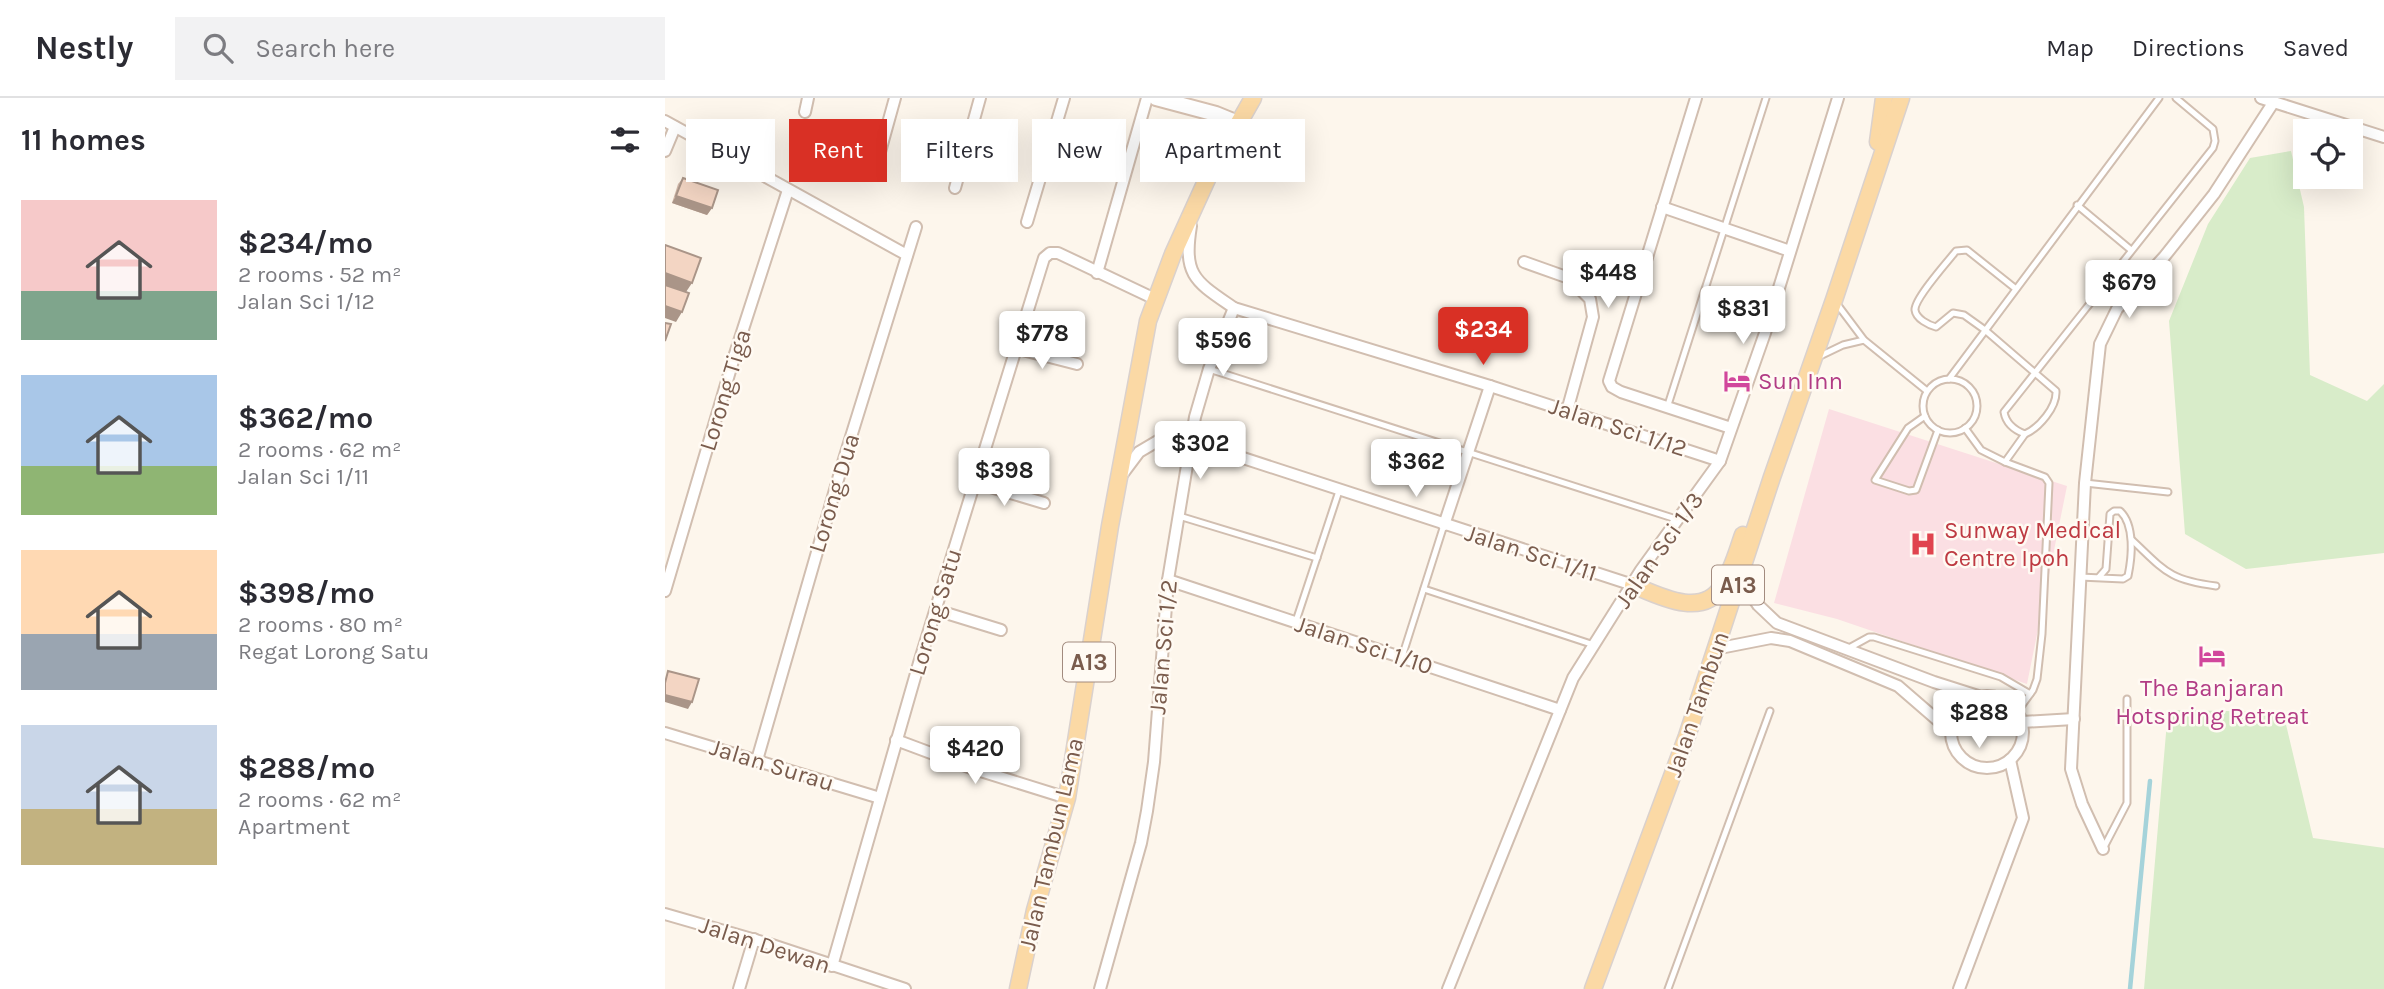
<!DOCTYPE html>
<html lang="en">
<head>
<meta charset="utf-8">
<style>
	:root { --surface:#fff; --page:#f2f2f3; --text:#2b2b33; --muted:#7c7c81; --line:#e1e1e2; --accent:#d93025 }
	body { margin:0; font-family:Karla,sans-serif; background:var(--page); color:var(--text); height:100vh; display:flex; flex-direction:column; font-size:26px; white-space:nowrap }
	* { box-sizing:border-box; margin:0 }
	p { font-size:23px; color:var(--muted) }
	.icon { flex:none; width:38px; height:38px; fill:none; stroke:currentColor; stroke-width:2; stroke-linecap:round; stroke-linejoin:round }
	.map { position:relative; flex:1; overflow:hidden }
	.sheet { display:flex; flex-direction:column; background:var(--surface); width:665px }
	.sheet>* { flex:none }
	.hud { position:absolute; left:21px; top:21px; width:665px; height:63px; display:flex; gap:14px }
	.tools { position:absolute; left:1628px; top:21px; display:grid; gap:14px }
	.tools a { display:grid; place-items:center; width:70px; height:70px; border-radius:0px; background:var(--surface); box-shadow:0 7px 28px #0002; font-size:35px }
	.price { position:absolute; translate:-50% -60px; padding:0 16px; border-radius:7px; background:#fff; color:#222; font-size:23px; line-height:46px; filter:drop-shadow(0 2px 4px #0008) }
	.price::after { content:''; position:absolute; left:50%; top:42px; width:21px; height:16px; margin-left:-10px; background:inherit; clip-path:polygon(0 0,100% 0,50% 100%) }
	.price.selected { background:var(--accent); color:#fff }
	ul { padding:0; list-style:none }
	li { display:flex; align-items:center; gap:21px; height:175px; padding:0 21px }
	li span { display:grid; place-items:center; flex:none; width:196px; height:140px; border-radius:0px; color:#555 }
	li>.icon { margin-inline-start:auto }
	span .icon { width:84px; height:84px; fill:#fffc; stroke-width:1 }
	li b { font-size:30px }
	h2 { display:flex; justify-content:space-between; align-items:center; height:84px; padding:0 21px; font-size:30px }
	.chip { padding:0 24px; border-radius:0px; background:var(--surface); box-shadow:0 7px 28px #0002; font-size:24px; line-height:63px }
	.chip.selected { background:var(--accent); color:#fff }
	header { display:flex; align-items:center; gap:42px; box-sizing:border-box; height:98px; padding:0 35px; background:var(--surface); border-bottom:2px solid var(--line) }
	header strong { font-size:33px }
	nav { display:flex; gap:38px; margin-inline-start:auto; font-size:24px }
	.search { width:490px; height:63px; background:var(--page); display:flex; align-items:center; gap:18px; box-sizing:border-box; padding:0 24px; border-radius:0px; color:var(--muted); font-size:26px }
	main { display:flex; flex:1; min-height:0 }
	.map>svg:first-child { display:block }
</style>
</head>
<body>
<header>
<strong>Nestly</strong>
<div class="search"><svg class="icon" aria-label="search" viewBox="0 0 24 24"><circle cx="10" cy="10" r="6"/><path d="M15 15l6 6"/></svg>Search here</div>
<nav><a>Map</a><a>Directions</a><a>Saved</a></nav>
</header>
<main>
<section class="sheet">
<h2>11 homes<svg class="icon" aria-label="filters" viewBox="0 0 24 24"><path d="M4 7h16M4 17h16"/><circle cx="9" cy="7" r="2"/><circle cx="15" cy="17" r="2"/></svg></h2>
<ul>
<li><span style="background:linear-gradient(#f6c9c9 65%,#7fa58c 0)"><svg class="icon" aria-label="home" viewBox="0 0 24 24"><path d="M3 11l9-7 9 7M6 9v11h12V9"/></svg></span><div><b>$234/mo</b><p>2 rooms · 52 m²</p><p>Jalan Sci 1/12</p></div></li>
<li><span style="background:linear-gradient(#a9c7e8 65%,#8fb573 0)"><svg class="icon" aria-label="home" viewBox="0 0 24 24"><path d="M3 11l9-7 9 7M6 9v11h12V9"/></svg></span><div><b>$362/mo</b><p>2 rooms · 62 m²</p><p>Jalan Sci 1/11</p></div></li>
<li><span style="background:linear-gradient(#ffd9b3 60%,#9aa5b1 0)"><svg class="icon" aria-label="home" viewBox="0 0 24 24"><path d="M3 11l9-7 9 7M6 9v11h12V9"/></svg></span><div><b>$398/mo</b><p>2 rooms · 80 m²</p><p>Regat Lorong Satu</p></div></li>
<li><span style="background:linear-gradient(#c9d6e8 60%,#c2b280 0)"><svg class="icon" aria-label="home" viewBox="0 0 24 24"><path d="M3 11l9-7 9 7M6 9v11h12V9"/></svg></span><div><b>$288/mo</b><p>2 rooms · 62 m²</p><p>Apartment</p></div></li>
</ul>
</section>
<div class="map">
<svg width="1719" height="891" viewBox="0 0 1719 891">
	<rect width="100%" height="100%" fill="#fdf6ec"/>
	<polygon fill="#fbdfe3" points="1164,311 1402,388 1362,586 1172,521 1109,505"/>
	<g fill="#d8ecc9">
		<polygon points="1626,53 1639,109 1645,277 1702,303 1719,286 1719,455 1581,471 1520,436 1504,223 1543,126 1585,60"/>
		<polygon points="1503,612 1618,614 1648,740 1719,750 1719,891 1479,891"/>
	</g>
	<g fill="none" stroke-linecap="round" stroke-linejoin="round">
		<polyline stroke="#a5d3da" stroke-width="4.5" points="1465,891 1485,683"/>
		<g stroke="#d1beb0" stroke-width="9">
			<g id="lane">
				<polyline points="1412,107 1466,152"/>
				<path d="M1351,191L1302,152L1291,153C1283,163 1249,201 1250,212C1251,221 1264,227 1271,229L1288,215L1299,217L1320,232L1391,293C1392,309 1374,330 1360,336C1349,332 1341,326 1339,314L1548,50L1550,43L1548,31L1511,0"/>
				<polyline points="1172,206 1199,242 1262,293"/>
				<polyline points="1153,259 1178,247 1199,242"/>
				<polyline points="544,271 1011,421"/>
				<polyline points="1284,281 1494,0"/>
				<circle cx="1285" cy="308" r="27"/>
				<polyline points="1002,310 1101,0"/>
				<polyline points="1260,318 1243,330 1210,382 1244,393 1251,392 1273,332"/>
				<polyline points="1300,330 1316,352 1340,364 1380,379 1384,385 1377,536 1372,581 1368,592 1352,614"/>
				<polyline points="1340,364 1360,336"/>
				<polyline points="1420,385 1503,394"/>
				<polyline points="514,418 652,460"/>
				<path d="M1467,442C1500,473 1504,482 1551,488"/>
				<path d="M1415,479L1458,481L1463,478C1467,459 1470,427 1455,413H1449L1445,416L1441,471L1434,479"/>
				<polyline points="759,491 929,547"/>
				<polyline points="631,523 674,393"/>
				<polyline points="1184,550 1204,539 1209,539 1336,579 1365,596"/>
				<polyline points="737,559 779,427"/>
				<polyline points="1438,751 1462,705 1462,601"/>
				<polyline points="1003,891 1105,613"/>
			</g>
		</g>
		<g stroke="#d1beb0" stroke-width="14">
			<g id="street">
				<polyline points="1031,0 944,283 947,289 956,294 1066,330"/>
				<polyline points="1596,0 1719,39"/>
				<polyline points="140,14 143,0"/>
				<polyline points="0,23 242,157"/>
				<polyline points="0,53 10,29"/>
				<polyline points="215,54 230,0"/>
				<polyline points="290,90 315,0"/>
				<polyline points="997,109 1125,153"/>
				<polyline points="362,124 399,0"/>
				<path d="M526,128C518,178 530,183 569,210L825,288L1055,363"/>
				<polyline points="859,164 904,180 925,201 928,219 902,313"/>
				<polyline points="432,175 482,0"/>
				<polyline points="350,250 412,266"/>
				<polyline points="456,378 474,354 496,341 526,343 968,487"/>
				<polyline points="309,384 379,405"/>
				<polyline points="779,427 825,288"/>
				<polyline points="1075,480 1093,507 1112,525 1269,584 1313,598"/>
				<polyline points="503,482 895,612"/>
				<polyline points="0,493 70,256 123,92"/>
				<polyline points="271,512 336,532"/>
				<polyline points="1050,551 1106,540 1125,543 1233,588 1285,633"/>
				<circle cx="1322" cy="634" r="36"/>
				<polyline points="1357,624 1409,621"/>
				<polyline points="0,635 215,700"/>
				<polyline points="231,642 306,670 402,700"/>
				<polyline points="92,662 176,371 251,129"/>
				<polyline points="1438,751 1417,706 1406,671 1420,385 1435,246 1452,211 1499,159 1549,96 1608,5"/>
				<polyline points="0,816 101,845 240,891"/>
				<polyline points="167,868 254,565 379,160 385,155 393,155 490,201"/>
				<polyline points="74,891 89,841"/>
				<polyline points="435,891 476,745 482,713 489,664 503,482 530,319 544,271 569,210"/>
				<polyline points="783,891 908,580 976,472 1055,363 1100,235 1173,0"/>
				<polyline points="1294,891 1358,720 1345,662"/>
			</g>
		</g>
		<g stroke="#d6c0b0" stroke-width="18">
			<polyline id="secondary" points="491,0 551,16 573,25"/>
		</g>
		<g stroke="#dad1cd" stroke-width="19">
			<g id="primary">
				<polyline points="1213,44 1219,0"/>
				<path d="M968,487C994,498 1038,521 1057,488C1067,473 1072,454 1078,437"/>
				<polyline points="353,891 370,812 402,700 445,428 483,223 508,156 543,79 588,0"/>
				<polyline points="928,891 1022,638 1107,379 1169,202 1236,0"/>
			</g>
		</g>
		<use href="#lane" stroke="#fff" stroke-width="5"/>
		<use href="#street" stroke="#fff" stroke-width="10"/>
		<use href="#secondary" stroke="#fff" stroke-width="14"/>
		<use href="#primary" stroke="#fbd9a5" stroke-width="16"/>
	</g>
	<polygon fill="#d1b7a8" points="18,80 47,110 42,117 7,105 13,86"/>
	<g fill="#aa9588">
		<polygon points="11,98 47,110 42,117 7,105"/>
		<polygon points="0,175 27,185 21,194 0,187"/>
		<polygon points="0,208 17,214 11,224 0,220"/>
		<polygon points="0,597 27,604 23,611 0,604"/>
	</g>
	<g fill="#f3d5c3" stroke="#aa9588" stroke-width="2">
		<polygon points="18,80 53,92 47,110 11,98"/>
		<polygon points="0,147 36,160 27,185 0,175"/>
		<polygon points="0,187 24,195 17,214 0,208"/>
		<polygon points="0,225 6,226 0,243"/>
		<polygon points="3,573 34,581 27,604 0,597 0,585"/>
	</g>
	<defs>
		<g id="hotel-bare" transform="scale(2.1)"><path d="M-6-4.5h1.5V1H6V5H4.5V3h-9V5H-6ZM-4 0a1.8 1.8 0 1 1 3.6 0ZM.5 0V-2.5h3Q6-2.5 6 0Z" fill="#d1479c" stroke="#fffaf3" stroke-width="2.5" paint-order="stroke"/></g>
		<g id="hospital-bare" transform="scale(2.1)"><path d="M-5-5h3v3.5h4V-5h3V5h-3V1.5h-4V5h-3Z" fill="#e0444e" stroke="#fffaf3" stroke-width="2.5" paint-order="stroke"/></g>
	</defs>
	<g fill-rule="evenodd">
		<use href="#hotel-bare" x="1072" y="283"/>
		<use href="#hospital-bare" x="1258" y="446"/>
		<use href="#hotel-bare" x="1547" y="558"/>
	</g>
	<g text-anchor="middle" stroke-width="5" stroke-linejoin="round" paint-order="stroke">
		<g fill="#fffaf3" stroke="#a28b7f" stroke-width="2">
			<rect x="1047" y="467.5" width="52" height="39" rx="5"/>
			<rect x="398" y="544.5" width="52" height="39" rx="5"/>
		</g>
		<g font-size="23" font-weight="bold" fill="#7a5c4d">
			<text x="1073" y="495">A13</text>
			<text x="424" y="572">A13</text>
		</g>
		<g font-size="24" fill="#b23c85" stroke="#fffaf3" text-anchor="start">
			<text x="1093" y="291">Sun Inn</text>
			<text x="1547" y="598" text-anchor="middle">The Banjaran<tspan x="1547" dy="28">Hotspring Retreat</tspan></text>
		</g>
		<g font-size="24" fill="#7a5c4d" stroke="#fffaf3">
			<text transform="translate(60 292) rotate(-73)" y="8">Lorong Tiga</text>
			<text transform="translate(953 329) rotate(18)" y="8">Jalan Sci 1/12</text>
			<text transform="translate(169 395) rotate(-73)" y="8">Lorong Dua</text>
			<text transform="translate(994 452) rotate(-55)" y="8">Jalan Sci 1/3</text>
			<text transform="translate(866 455) rotate(18)" y="8">Jalan Sci 1/11</text>
			<text transform="translate(270 514) rotate(-73)" y="8">Lorong Satu</text>
			<text transform="translate(699 547) rotate(18)" y="8">Jalan Sci 1/10</text>
			<text transform="translate(498 549) rotate(-85)" y="8">Jalan Sci 1/2</text>
			<text transform="translate(1032 606) rotate(-71)" y="8">Jalan Tambun</text>
			<text transform="translate(107 667) rotate(17)" y="8">Jalan Surau</text>
			<text transform="translate(386 746) rotate(-77)" y="8">Jalan Tambun Lama</text>
			<text transform="translate(100 847) rotate(18)" y="8">Jalan Dewan</text>
		</g>
		<g font-size="24" fill="#be3a42" stroke="#fffaf3" text-anchor="start">
			<text x="1279" y="440">Sunway Medical<tspan x="1279" dy="28">Centre Ipoh</tspan></text>
		</g>
	</g>
</svg>
<div class="tools">
<a><svg class="icon" aria-label="locate" viewBox="0 0 24 24"><circle cx="12" cy="12" r="6"/><path d="M12 2v4M12 18v4M2 12h4M18 12h4"/></svg></a>
</div>
<b class="price" style="left:943px;top:212px">$448</b>
<b class="price" style="left:1464px;top:222px">$679</b>
<b class="price" style="left:1078px;top:248px">$831</b>
<b class="price selected" style="left:818px;top:269px">$234</b>
<b class="price" style="left:377px;top:273px">$778</b>
<b class="price" style="left:558px;top:280px">$596</b>
<b class="price" style="left:535px;top:383px">$302</b>
<b class="price" style="left:751px;top:401px">$362</b>
<b class="price" style="left:339px;top:410px">$398</b>
<b class="price" style="left:1314px;top:652px">$288</b>
<b class="price" style="left:310px;top:688px">$420</b>
<div class="hud">
<a class="chip">Buy</a>
<a class="chip selected">Rent</a>
<a class="chip">Filters</a>
<a class="chip">New</a>
<a class="chip">Apartment</a>
</div>
</div>
</main>
</body>
</html>
